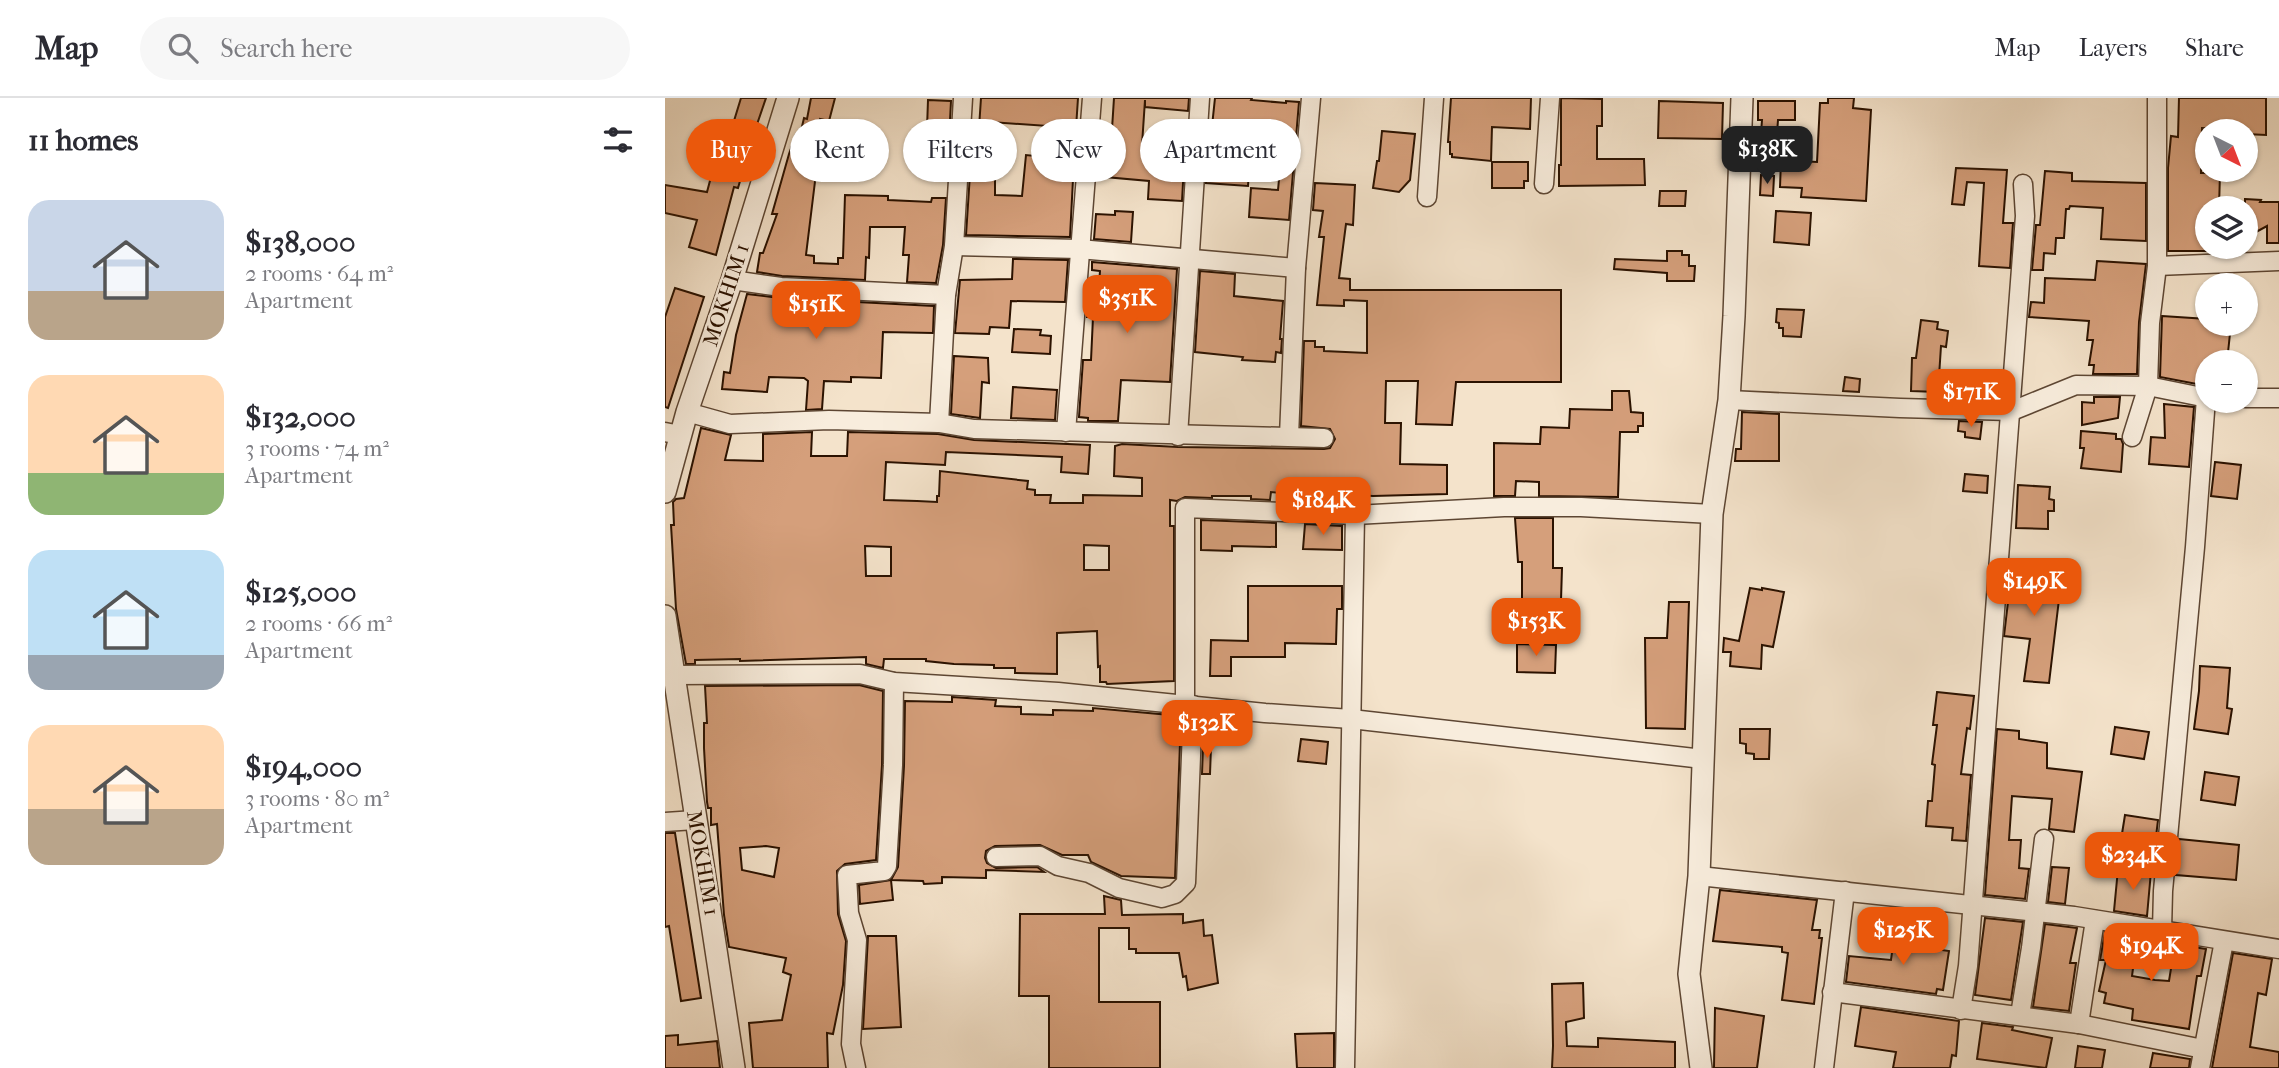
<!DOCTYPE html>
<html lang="en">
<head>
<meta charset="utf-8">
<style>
	:root { --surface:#fff; --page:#f7f7f7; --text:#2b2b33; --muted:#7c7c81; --line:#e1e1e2; --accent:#ea580c }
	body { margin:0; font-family:"IM FELL French Canon",serif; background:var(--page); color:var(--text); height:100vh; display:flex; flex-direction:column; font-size:26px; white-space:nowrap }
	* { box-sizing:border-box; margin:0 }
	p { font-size:23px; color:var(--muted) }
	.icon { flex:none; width:38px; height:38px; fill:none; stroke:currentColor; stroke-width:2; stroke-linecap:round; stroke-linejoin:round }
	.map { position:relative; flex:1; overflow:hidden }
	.sheet { display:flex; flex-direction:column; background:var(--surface); width:665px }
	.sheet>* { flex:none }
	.hud { position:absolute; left:21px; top:21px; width:665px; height:63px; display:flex; gap:14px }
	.needle { width:46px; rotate:138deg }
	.buttons { position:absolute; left:1530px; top:21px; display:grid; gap:14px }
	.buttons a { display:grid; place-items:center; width:63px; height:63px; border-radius:50%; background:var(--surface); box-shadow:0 2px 5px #0004; font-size:35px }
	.price { position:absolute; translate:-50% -60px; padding:0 16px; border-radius:14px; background:var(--accent); color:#fff; font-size:23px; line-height:46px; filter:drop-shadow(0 2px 4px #0008) }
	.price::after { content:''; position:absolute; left:50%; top:42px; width:21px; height:16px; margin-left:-10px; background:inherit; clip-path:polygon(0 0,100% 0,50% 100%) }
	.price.current { background:#222; color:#fff }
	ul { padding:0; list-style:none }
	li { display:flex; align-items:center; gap:21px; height:175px; padding:0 28px }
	li span { display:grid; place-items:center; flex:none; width:196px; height:140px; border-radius:21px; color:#555 }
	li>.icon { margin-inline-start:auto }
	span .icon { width:84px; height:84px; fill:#fffc; stroke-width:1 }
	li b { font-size:30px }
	h2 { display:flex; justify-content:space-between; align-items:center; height:84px; padding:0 28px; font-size:30px }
	.pill { padding:0 24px; border-radius:32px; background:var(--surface); box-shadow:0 2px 5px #0004; font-size:24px; line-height:63px }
	.pill.current { background:var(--accent); color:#fff }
	header { display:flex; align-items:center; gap:42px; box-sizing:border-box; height:98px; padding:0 35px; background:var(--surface); border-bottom:2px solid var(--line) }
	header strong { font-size:33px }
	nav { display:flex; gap:38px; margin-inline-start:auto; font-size:24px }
	.search { width:490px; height:63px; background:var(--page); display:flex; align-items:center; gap:18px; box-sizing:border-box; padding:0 24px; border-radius:38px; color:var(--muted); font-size:26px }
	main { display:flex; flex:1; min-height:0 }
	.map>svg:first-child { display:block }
</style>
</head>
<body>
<header>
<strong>Map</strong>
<div class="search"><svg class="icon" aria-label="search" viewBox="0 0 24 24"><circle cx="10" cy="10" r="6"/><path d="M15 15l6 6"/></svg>Search here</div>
<nav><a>Map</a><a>Layers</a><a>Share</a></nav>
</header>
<main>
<section class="sheet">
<h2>11 homes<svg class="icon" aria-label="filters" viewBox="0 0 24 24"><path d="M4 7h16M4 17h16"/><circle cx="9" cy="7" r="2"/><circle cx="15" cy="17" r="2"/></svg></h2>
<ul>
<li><span style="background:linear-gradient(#c9d6e8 65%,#b9a48a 0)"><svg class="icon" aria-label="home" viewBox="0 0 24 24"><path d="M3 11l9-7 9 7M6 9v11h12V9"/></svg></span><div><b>$138,000</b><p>2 rooms · 64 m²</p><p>Apartment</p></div></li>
<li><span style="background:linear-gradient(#ffd9b3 70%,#8fb573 0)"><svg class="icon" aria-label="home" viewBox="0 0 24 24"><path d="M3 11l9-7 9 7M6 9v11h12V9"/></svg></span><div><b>$132,000</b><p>3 rooms · 74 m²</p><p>Apartment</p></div></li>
<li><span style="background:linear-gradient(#bfe0f5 75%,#9aa5b1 0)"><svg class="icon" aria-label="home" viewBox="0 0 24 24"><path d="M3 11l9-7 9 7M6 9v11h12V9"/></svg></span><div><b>$125,000</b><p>2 rooms · 66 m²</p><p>Apartment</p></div></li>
<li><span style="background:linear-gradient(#ffd9b3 60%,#b9a48a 0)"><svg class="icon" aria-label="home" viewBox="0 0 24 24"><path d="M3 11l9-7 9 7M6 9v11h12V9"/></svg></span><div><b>$194,000</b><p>3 rooms · 80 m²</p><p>Apartment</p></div></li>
</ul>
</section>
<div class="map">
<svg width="1614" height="970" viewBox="0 0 1614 970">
	<rect width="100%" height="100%" fill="#f4e3cb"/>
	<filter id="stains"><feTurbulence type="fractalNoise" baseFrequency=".00286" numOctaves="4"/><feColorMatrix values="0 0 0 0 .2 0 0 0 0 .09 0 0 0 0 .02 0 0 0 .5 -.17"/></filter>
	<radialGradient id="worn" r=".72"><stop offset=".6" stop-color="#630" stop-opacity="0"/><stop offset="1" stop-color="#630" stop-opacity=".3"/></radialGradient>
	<g fill="#d59f7b" stroke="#2b1200" stroke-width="2" fill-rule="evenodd">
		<polygon points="76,0 101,0 88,38 73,90 69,89 51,157 24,149 32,122 0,115 0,87 42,94 51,60 57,62"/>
		<polygon points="146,0 170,0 164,23 155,21 144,58 153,59 141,157 149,158 149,165 173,166 173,160 178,160 180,97 223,98 223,102 266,104 267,100 281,100 278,147 271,185 242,184 244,157 238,157 240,129 205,129 204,160 201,159 200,182 117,178 92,174 95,155 98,155 112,116 107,116 124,56 131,36 135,37 139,20 142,21"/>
		<polygon points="316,0 413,0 411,30 326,24 325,45 333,46 332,62 330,61 330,97 357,98 361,57 409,62 405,139 301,137 308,30 314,30"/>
		<polygon points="449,0 524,0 523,13 480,9 480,2 477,47 520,49 517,103 483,101 484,83 440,79 444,31 447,31"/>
		<polygon points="550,0 587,0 586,2 621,5 621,3 634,4 624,122 584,119 586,90 613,92 616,60 585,57 583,88 541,85"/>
		<polygon points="786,0 866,0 865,31 827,29 826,63 787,59 787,56 785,56 785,44 783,44"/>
		<polygon points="896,0 937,1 937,28 932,28 932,61 979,61 980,87 894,88 894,67 896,67"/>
		<polygon points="1163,0 1189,0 1188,10 1206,12 1201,103 1136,99 1137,90 1115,89 1116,62 1152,64 1155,5 1163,5"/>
		<polygon points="1514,0 1601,0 1601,37 1581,36 1582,31 1537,30 1536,75 1555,75 1554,110 1542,110 1542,153 1503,153 1503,70 1506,38 1513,39"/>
		<polygon points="263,2 286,3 283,60 261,59"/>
		<polygon points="994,3 1058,5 1057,41 993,40"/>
		<polygon points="1093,3 1130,3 1130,22 1113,22 1111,49 1095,48 1097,22 1093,22"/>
		<polygon points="717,33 750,36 745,82 734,94 708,90 712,63 714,63"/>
		<polygon points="827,64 863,64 863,83 859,83 859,90 827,90"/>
		<polygon points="1291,70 1342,72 1338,125 1348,125 1345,170 1314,168 1319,85 1302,84 1299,107 1287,106"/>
		<polygon points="1380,73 1407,75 1407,83 1481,85 1481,143 1436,141 1438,110 1405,108 1404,111 1401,111 1399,140 1391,140 1390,156 1379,155 1378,172 1367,172 1371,127 1375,127"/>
		<polygon points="1096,77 1109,78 1108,98 1095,97"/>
		<path d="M650,85L690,87L688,127L681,126L674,180L685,181V192H896V284H791L787,327L751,326L753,283H721L720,325H736L735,366L782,367V396L708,398L677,396V401L606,394L605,402L586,401V398H547V400L520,399L512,403L505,402V428H509V583L442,586L441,584H435V568L433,569L432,533L392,535V576L350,575V570H329V567L289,566L261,563V561H219L218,570L201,566V559L75,563V561L30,562V566H21L11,511L6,427H9L8,404L11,401L19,400L36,330L66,337L60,362L98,363V336L147,334L146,358H182L183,334L273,336L309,342L425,347L423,376L396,374L397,359L281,354L280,367L221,364L219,402L252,403L272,404V398H274L275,373L363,383L362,391L370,392V397H386L385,405H418V397L477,398V380L449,378L450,348L457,346L513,349L659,351L665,350L670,341L665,331L636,328L639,243H650V249H659V253L702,255V203L679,202V208L652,207L659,139H654L658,113L648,112ZM419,447L444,448V472H419ZM200,448L226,449V478H201Z"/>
		<polygon points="995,93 1021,93 1020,108 994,108"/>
		<polygon points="1580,101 1596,102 1595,104 1614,104 1614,145 1602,145 1602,128 1580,140"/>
		<polygon points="450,113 468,114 466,144 429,141 431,116 450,117"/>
		<polygon points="1111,113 1146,115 1144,147 1109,144"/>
		<polygon points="1002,153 1017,153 1017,157 1024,157 1024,168 1030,168 1029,183 1002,183 1002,175 949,171 950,161 1002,163"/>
		<polygon points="348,161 403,162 400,204 346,203 344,230 325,229 324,236 290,235 295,182 347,181"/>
		<polygon points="1432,163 1481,166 1474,224 1472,276 1428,276 1429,267 1424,267 1428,242 1422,242 1424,223 1364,219 1366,204 1379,205 1380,180 1430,182"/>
		<polygon points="427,164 512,171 505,284 456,282 453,323 423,323 423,320 414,319 418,262 426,262 428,219 422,219 423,199 433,200 435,173 427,172"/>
		<polygon points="535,173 570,176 569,198 618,203 615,241 617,241 616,255 611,254 610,264 577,262 578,259 530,254"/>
		<polygon points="10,190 39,199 3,310 0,309 0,219"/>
		<polygon points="82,196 115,200 269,208 268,235 218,234 216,280 186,279 186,284 159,283 157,311 141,312 143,283 139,280 104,279 102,294 57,291 59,274 65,275 71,237"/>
		<polygon points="1112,211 1139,212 1136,239 1118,238 1118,230 1114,230 1114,225 1111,224"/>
		<polygon points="1497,218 1542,221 1542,226 1566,226 1562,264 1542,264 1542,285 1537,285 1537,287 1495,279"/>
		<polygon points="1256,222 1273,224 1272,231 1283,233 1281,249 1276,248 1273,294 1246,293 1247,260 1251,260"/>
		<polygon points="349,231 376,232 375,237 386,238 385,256 347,254"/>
		<polygon points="289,258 323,260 324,285 317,284 315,320 286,316"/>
		<polygon points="1180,279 1195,281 1194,294 1178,293"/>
		<polygon points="348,289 392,292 390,322 346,320"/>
		<polygon points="947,293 964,293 966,314 978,315 978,328 973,328 973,334 955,334 953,399 874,398 874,384 851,383 850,398 829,398 829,345 875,346 876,329 904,330 905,311 947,312"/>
		<polygon points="1429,299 1455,299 1453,320 1417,327 1417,304 1429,305"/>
		<polygon points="1499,306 1529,309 1524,369 1484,366 1486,339 1500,340"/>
		<polygon points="1077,314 1114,316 1114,363 1070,363 1071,351 1076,351"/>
		<polygon points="1294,323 1317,324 1315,341 1300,339 1300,334 1293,333"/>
		<polygon points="1416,333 1451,336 1451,341 1456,341 1458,346 1456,374 1416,370 1419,350 1415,350"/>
		<polygon points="1550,364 1576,367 1572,401 1546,398"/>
		<polygon points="1300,376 1323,378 1322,395 1298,393"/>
		<polygon points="1353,387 1385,389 1384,401 1389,402 1389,413 1383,413 1383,431 1351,430"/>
		<polygon points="850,420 888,420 888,470 897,470 896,502 857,502 857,464 853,464"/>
		<polygon points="536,422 611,425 611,449 567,448 567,453 536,452"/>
		<polygon points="640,426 677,428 677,452 638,451"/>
		<polygon points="1347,470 1397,476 1384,585 1359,583 1365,541 1339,538"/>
		<polygon points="583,488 677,488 677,511 672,511 671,546 620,545 620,559 566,559 566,578 545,578 546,542 583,543"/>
		<polygon points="1085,490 1097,492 1097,490 1119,494 1108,549 1097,547 1096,571 1065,568 1066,554 1058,554 1059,540 1074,543"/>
		<polygon points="1004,504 1024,504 1020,631 981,630 980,540 1002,540"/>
		<polygon points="852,546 891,547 890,575 852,574"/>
		<polygon points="1535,568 1565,570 1562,610 1567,611 1563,636 1529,631 1534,593"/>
		<path d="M194,587L218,593L217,667L211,762L180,766L172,773L173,816L181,843L178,887L168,936L162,935L163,970H88L84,925L117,922L126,877L118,874L121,860L64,849L59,817L52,726L46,727V710H43L42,704L39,650V625H42L40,588ZM101,748L114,750L109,779L77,772L75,750Z"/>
		<polygon points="1272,594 1309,598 1305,631 1302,630 1296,676 1306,677 1301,743 1287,742 1288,730 1261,728 1263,703 1267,703 1270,667 1267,666 1272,627 1268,627"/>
		<polygon points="287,599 331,602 330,608 356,609 356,616 388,617 388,612 428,613 428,610 516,618 510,780 456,778 426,764 423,757 397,757 375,747 330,748 321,753 320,760 322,765 331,770 372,769 379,774 321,772 321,780 277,779 277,785 259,786 258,783 226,782 233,769 239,668 240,603 287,604"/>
		<polygon points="1450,629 1484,634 1479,661 1446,656"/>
		<polygon points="1075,631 1105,631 1104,661 1089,661 1089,656 1081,655 1081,646 1075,645"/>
		<polygon points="1332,631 1354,633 1354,641 1382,645 1382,670 1417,674 1409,734 1384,731 1387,701 1347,698 1344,742 1356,742 1354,770 1364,771 1360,801 1320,797"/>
		<polygon points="636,641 663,644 661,666 633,663"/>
		<polygon points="538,649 546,649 545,676 537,676"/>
		<polygon points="1540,674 1574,679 1570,707 1536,702"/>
		<polygon points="1460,717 1493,722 1490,747 1456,742"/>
		<polygon points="0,735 10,735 36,900 16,903 4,828 0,829"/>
		<polygon points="1514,741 1574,747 1571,782 1511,777"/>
		<polygon points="1387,769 1404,770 1400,806 1383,804"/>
		<polygon points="1453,771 1486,773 1482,818 1449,813"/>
		<polygon points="226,782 228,802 195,806 194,787"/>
		<polygon points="1055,792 1152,802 1147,832 1155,832 1154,840 1157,840 1149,906 1117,902 1123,855 1117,854 1117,849 1048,843"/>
		<polygon points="439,798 456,802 457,817 518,816 518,825 538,822 539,838 547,837 553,885 523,892 521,878 518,879 514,855 471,855 471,851 464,851 464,830 434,830 434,904 495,904 495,970 384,970 384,898 354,898 355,816 440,816"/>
		<polygon points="1320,820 1358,824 1346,902 1310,897"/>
		<polygon points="1380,826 1412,830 1405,865 1411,865 1404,913 1368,909"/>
		<polygon points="1230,833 1258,837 1256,849 1284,853 1278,892 1272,891 1271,896 1181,884 1184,858 1226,862"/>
		<polygon points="1440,834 1472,840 1467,878 1490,882 1504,883 1510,846 1541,851 1536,878 1532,878 1524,931 1467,922 1468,911 1439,905 1441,895 1434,893 1441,862 1435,862"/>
		<polygon points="203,838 231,838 236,929 198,931"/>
		<polygon points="1568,855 1607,861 1601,897 1593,895 1585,949 1614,954 1614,970 1547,970"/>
		<polygon points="918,885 919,920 901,924 902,948 933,949 933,940 1010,944 1010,970 887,970 888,948 887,886"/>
		<polygon points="1196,909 1294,923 1291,958 1287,957 1285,970 1228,970 1231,954 1190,948"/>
		<polygon points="1050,910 1099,918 1092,970 1049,970"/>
		<polygon points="1317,925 1348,929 1347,932 1387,940 1381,970 1312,961"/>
		<polygon points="669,935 669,970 632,970 630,936"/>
		<polygon points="13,937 13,947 52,943 55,970 0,970 0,938"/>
		<polygon points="1413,948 1440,952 1437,970 1410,970"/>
		<polygon points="1488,955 1525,961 1524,970 1485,970"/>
	</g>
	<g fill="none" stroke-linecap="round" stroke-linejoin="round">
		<g stroke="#5d4633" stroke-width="21">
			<g id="minor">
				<polyline points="879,86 885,0"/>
				<polyline points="762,99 769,0"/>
				<polyline points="289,148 414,151 631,170"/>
				<polyline points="1492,168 1614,163"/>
				<polyline points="67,182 116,189 281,197"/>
				<polyline points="1580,300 1614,300"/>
				<polyline points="1064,302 1235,310 1347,313 1411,287 1483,288 1542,300"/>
				<polyline points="22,314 65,326 164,322 274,325 309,331 659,340"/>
				<polyline points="274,325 281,197 289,148 298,0"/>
				<polyline points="0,334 15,337"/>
				<polyline points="401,334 427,0"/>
				<polyline points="513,338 535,0"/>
				<polyline points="624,338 631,170 646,0"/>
				<polyline points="1467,339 1483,288 1485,225 1492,168 1492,0"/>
				<polyline points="9,577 195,576 229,584 393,594 600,615 686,621 1038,661"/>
				<polyline points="520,606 520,410 690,417 839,409 916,409 1047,416"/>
				<polyline points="0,724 30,722"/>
				<polyline points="331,759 375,758 393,768 424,775 454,790 497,800 510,796 521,785 528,607"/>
				<polyline points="1034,778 1409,818 1614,851"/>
				<polyline points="1497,832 1498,793 1530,449 1541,300"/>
				<polyline points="1167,894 1414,926 1538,951"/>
				<polyline points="1296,912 1303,868 1360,118 1358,86"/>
				<polyline points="1355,917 1366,850 1379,741"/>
				<polyline points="1414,926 1430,822"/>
				<polyline points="191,970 186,946 192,842 184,815 182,777 219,773 222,768 228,667 229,584"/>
				<polyline points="680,970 690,417"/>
				<polyline points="1159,970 1180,793"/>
				<polyline points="1535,970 1559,843"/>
			</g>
		</g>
		<g stroke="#5d4633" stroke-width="24">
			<g id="tertiary">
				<polyline points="0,394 22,314 67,182 123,0"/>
				<polyline points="0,518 69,970"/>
				<polyline points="1036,970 1024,876 1034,778 1047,416 1064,302 1069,218 1077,0"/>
			</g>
		</g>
		<use href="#minor" stroke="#f8eddd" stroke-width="18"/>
		<use href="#tertiary" stroke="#f8eddd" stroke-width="21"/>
	</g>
	<g text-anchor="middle" stroke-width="5" stroke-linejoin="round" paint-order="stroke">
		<g font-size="21" fill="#2b1200" stroke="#f8eddd">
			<text transform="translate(61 197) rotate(-72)" y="7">MOKHIM 1</text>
			<text transform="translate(38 765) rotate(80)" y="7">MOKHIM 1</text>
		</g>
	</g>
	<rect width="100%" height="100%" filter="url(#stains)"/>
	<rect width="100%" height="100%" fill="url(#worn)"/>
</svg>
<div class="buttons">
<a><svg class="needle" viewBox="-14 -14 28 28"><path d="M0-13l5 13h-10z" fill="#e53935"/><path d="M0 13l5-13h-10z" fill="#7c7c81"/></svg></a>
<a><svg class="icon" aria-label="layers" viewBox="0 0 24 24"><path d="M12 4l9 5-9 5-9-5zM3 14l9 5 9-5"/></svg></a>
<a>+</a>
<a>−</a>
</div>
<b class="price current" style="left:1102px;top:88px">$138K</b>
<b class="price" style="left:462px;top:237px">$351K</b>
<b class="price" style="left:151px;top:243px">$151K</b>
<b class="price" style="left:1306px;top:331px">$171K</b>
<b class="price" style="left:658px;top:439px">$184K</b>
<b class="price" style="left:1369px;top:520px">$149K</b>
<b class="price" style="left:871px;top:560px">$153K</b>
<b class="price" style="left:542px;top:662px">$132K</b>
<b class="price" style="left:1468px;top:794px">$234K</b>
<b class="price" style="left:1238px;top:869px">$125K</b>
<b class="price" style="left:1486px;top:885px">$194K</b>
<div class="hud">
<a class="pill current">Buy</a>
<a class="pill">Rent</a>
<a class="pill">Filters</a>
<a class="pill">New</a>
<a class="pill">Apartment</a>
</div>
</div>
</main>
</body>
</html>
